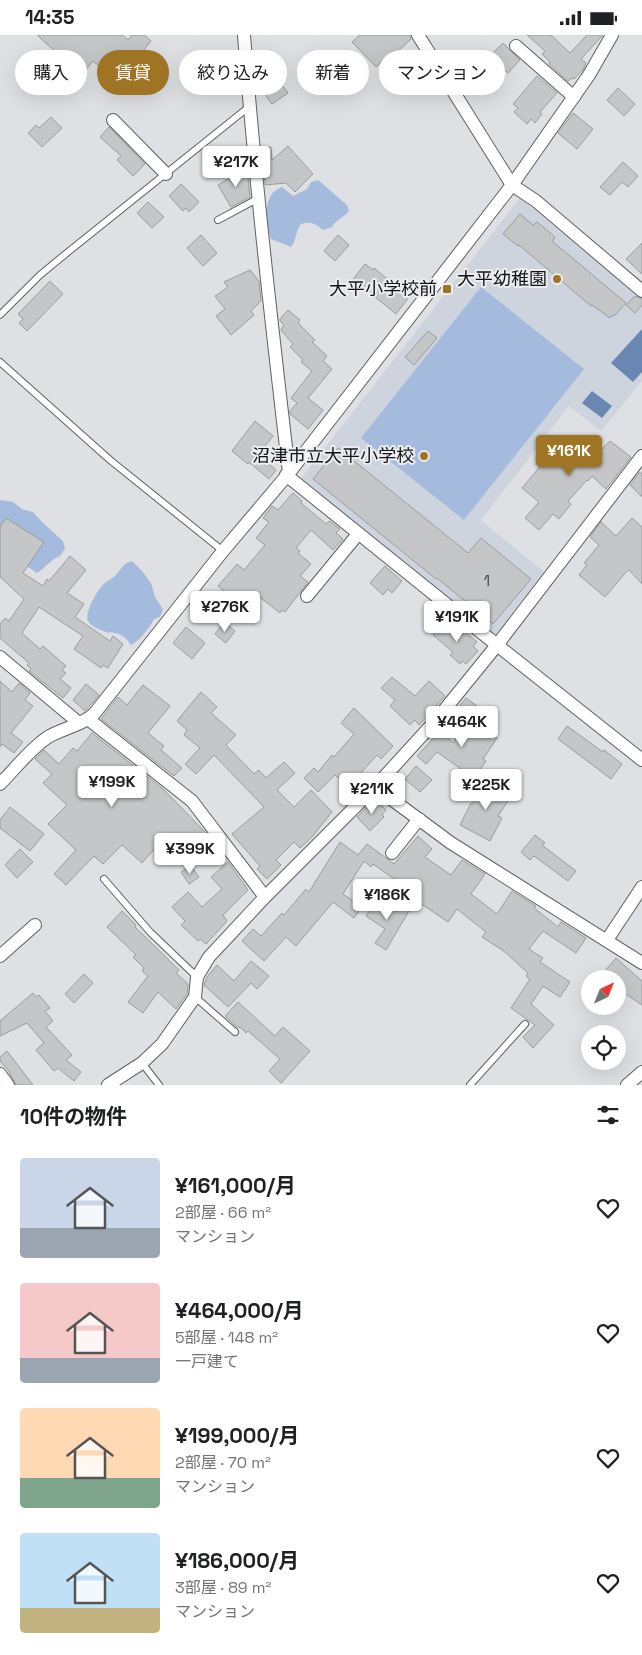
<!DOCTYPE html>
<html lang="ja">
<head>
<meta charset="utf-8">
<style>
	:root { --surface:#fff; --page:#f6f6f6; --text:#202124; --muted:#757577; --accent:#9f7424 }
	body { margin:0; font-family:"Space Grotesk","Noto Sans JP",sans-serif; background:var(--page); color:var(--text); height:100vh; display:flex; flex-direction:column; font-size:19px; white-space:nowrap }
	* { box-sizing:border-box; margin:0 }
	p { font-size:16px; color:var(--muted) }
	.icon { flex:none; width:28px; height:28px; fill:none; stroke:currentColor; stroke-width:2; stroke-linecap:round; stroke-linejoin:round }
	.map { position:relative; height:1050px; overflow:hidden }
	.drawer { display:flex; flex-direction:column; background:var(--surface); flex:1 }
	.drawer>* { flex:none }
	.top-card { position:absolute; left:15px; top:15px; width:612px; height:45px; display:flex; gap:10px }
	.needle { width:32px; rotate:43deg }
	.controls { position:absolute; left:581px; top:935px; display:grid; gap:10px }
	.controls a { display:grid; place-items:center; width:45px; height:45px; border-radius:50%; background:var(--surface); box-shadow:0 5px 20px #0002; font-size:25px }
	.price { position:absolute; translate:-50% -42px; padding:0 11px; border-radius:5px; background:#fff; color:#222; font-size:16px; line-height:32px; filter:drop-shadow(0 1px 2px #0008) }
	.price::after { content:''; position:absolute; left:50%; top:30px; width:15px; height:11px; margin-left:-8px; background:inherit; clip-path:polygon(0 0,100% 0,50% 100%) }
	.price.current { background:var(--accent); color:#fff }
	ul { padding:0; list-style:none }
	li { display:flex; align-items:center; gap:15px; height:125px; padding:0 20px }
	li span { display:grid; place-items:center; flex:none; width:140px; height:100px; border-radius:5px; color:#555 }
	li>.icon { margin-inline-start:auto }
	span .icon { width:60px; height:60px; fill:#fffc; stroke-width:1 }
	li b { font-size:21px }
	h2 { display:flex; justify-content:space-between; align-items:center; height:60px; padding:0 20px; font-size:21px }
	.chip { padding:0 18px; border-radius:22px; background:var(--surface); box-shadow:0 5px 20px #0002; font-size:18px; line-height:45px }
	.chip.current { background:var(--accent); color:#fff }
	.status { display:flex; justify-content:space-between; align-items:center; height:35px; padding:0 25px; background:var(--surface); direction:ltr }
	.status svg { height:14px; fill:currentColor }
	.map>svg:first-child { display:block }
</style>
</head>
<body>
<div class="status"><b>14:35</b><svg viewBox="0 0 49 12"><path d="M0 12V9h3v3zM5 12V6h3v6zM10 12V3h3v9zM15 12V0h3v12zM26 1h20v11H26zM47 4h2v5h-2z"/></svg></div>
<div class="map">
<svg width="642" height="1050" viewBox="0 0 642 1050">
	<rect width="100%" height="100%" fill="#dee0e3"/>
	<polygon fill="#ced4dd" points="520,163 642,264 642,346 601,396 569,371 481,485 544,537 494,602 299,446"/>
	<g fill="#a4bbde">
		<path d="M318,145L347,170L349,176C344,183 336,184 332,192L323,195C315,188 310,186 301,189C295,197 297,204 291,212L271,204C266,192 264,174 270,162C272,157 278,154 282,152L293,161L307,154L311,147Z"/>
		<polygon points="481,252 584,334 464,485 361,403"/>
		<path d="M0,465L13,467L22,474L33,477L44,489L63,506L65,513L60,521C51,524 45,533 37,538L11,520L0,510Z"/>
		<path d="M132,526L142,536L151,548L155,562L163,574L160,582L154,584C149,593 141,605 131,610C126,601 120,599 110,597L108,598C102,595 91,592 88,586C84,578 98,553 105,548C108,545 112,544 115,541C121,535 123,528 132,526Z"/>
	</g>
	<g fill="#6a87b3">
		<polygon points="642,294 642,337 633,347 611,328"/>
		<polygon points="592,356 612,371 602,383 582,368"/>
	</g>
	<g fill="#c4c6c8" stroke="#9a9c9e">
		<polygon points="37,0 122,0 128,5 132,0 144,0 151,6 131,31 141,40 128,56 93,26 84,37 59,17 58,19"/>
		<polygon points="360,0 410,0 411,4 395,19 393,16 376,32 352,7"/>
		<polygon points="527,0 551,0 570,18 587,0 603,0 581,24 586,28 583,35 574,44 572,43 568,46 549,29 550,27 542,19 545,16"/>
		<polygon points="503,8 520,25 508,38 490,21"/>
		<polygon points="274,39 288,58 272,69 258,50"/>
		<polygon points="537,41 557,58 540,77 542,79 535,88 531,84 527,89 514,77 518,73 513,69"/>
		<polygon points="618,53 635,69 624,81 607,65"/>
		<polygon points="573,78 593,94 577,114 558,98"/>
		<polygon points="51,82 62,93 42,112 28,98 36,90 39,93"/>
		<polygon points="109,92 145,129 133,141 117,125 121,121 100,102"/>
		<polygon points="288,111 313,139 295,157 286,148 265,150 262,113 271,112 272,125"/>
		<polygon points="623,127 638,141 628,152 622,147 610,160 600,152"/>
		<polygon points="247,133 250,162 231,172 218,150"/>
		<polygon points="181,149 199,167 189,177 186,173 183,176 169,161"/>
		<polygon points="148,167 164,182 152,193 137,178"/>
		<polygon points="520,179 533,190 537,187 555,202 552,206 626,268 614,281 612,280 610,283 592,270 591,271 519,210 518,211 503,199"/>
		<polygon points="201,200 217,218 203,231 187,213"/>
		<polygon points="338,200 349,210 335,226 324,216"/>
		<polygon points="642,208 642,239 626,224"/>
		<polygon points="365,229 373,235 374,233 409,262 396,279 353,244"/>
		<polygon points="250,235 259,246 261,266 251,276 254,280 231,300 216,281 225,274 215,261 228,252 224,247"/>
		<polygon points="50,246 63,259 27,296 19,288 23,284 18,279"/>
		<polygon points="635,261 642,264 642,270 635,278 626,270"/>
		<polygon points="288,275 300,285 298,288 315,305 312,307 327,321 323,326 332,334 308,363 323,375 308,394 290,379 290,376 297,368 291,363 312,336 301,327 303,325 290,312 293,309 281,295 284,290 280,286 280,284"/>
		<polygon points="428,296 437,303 414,330 405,322"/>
		<polygon points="255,386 273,401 258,420 276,435 269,444 249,427 248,429 232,416"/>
		<polygon points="557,402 574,416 578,411 593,423 610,406 631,422 606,454 592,441 588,446 587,445 568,466 571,469 559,484 553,479 539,495 525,483 539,467 522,453 543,428 538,425"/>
		<polygon points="338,413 468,518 481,503 531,544 493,589 437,543 436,544 313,444"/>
		<polygon points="640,437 642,439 642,462 630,450"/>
		<polygon points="293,458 302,466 301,468 326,489 329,486 340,494 336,498 343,504 333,515 311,495 296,513 300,516 298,518 311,529 300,541 308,547 285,577 282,575 280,578 257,560 245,573 218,551 237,529 244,535 265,510 256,503 269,487 263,483 272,471 278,475"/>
		<polygon points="6,483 44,507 23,538 43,551 47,544 49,546 70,521 86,535 67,558 84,569 75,582 110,606 113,601 123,609 108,633 103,630 101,633 74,614 83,601 39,572 22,598 40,614 43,611 66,631 62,635 66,638 60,644 71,653 63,663 29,636 31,634 27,630 29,628 0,603 0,589 5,583 9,586 24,564 0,542 0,492"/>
		<polygon points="632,483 642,492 642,549 629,535 627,536 605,562 579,540 587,530 584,528 599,510 590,502 601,487 616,501"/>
		<polygon points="385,531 402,546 392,558 388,554 383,560 370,548"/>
		<polygon points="224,587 235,596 226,608 215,599"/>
		<polygon points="445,587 461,601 465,597 477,607 473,611 478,616 466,629 462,626 460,629 450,620 453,617 433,600"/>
		<polygon points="186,592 205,608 192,624 173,608"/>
		<polygon points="392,642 415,661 429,646 445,661 419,690 415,685 410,690 390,671 395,665 381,653"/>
		<polygon points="0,646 12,657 19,648 30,658 25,665 33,671 11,698 23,707 14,718 2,709 0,712"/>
		<polygon points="86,649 99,660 85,676 73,665"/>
		<polygon points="143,650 170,671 148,698 164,711 161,715 182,733 174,741 101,684 118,662 127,670"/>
		<polygon points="201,657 217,672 211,678 236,700 226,710 254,739 259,735 266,743 284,727 295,738 277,755 294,772 311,755 332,777 311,803 300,813 294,807 276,825 281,830 267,844 257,834 260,831 232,799 264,772 214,720 196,739 185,729 200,713 184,700 187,695 177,686"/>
		<polygon points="466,663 477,671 467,683 456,675"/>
		<polygon points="354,673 393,711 381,724 377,720 351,749 347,746 345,748 335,740 318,757 304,743 314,733 318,737 332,720 334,722 354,699 341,688"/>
		<polygon points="470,684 497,703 483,724 486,726 474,743 437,717 426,729 417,721 440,696 453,708"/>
		<polygon points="567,691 603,717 604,715 622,729 611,744 558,704"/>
		<polygon points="92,698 163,754 207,799 186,818 167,800 142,828 122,810 103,829 94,821 66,850 54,839 76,815 48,789 67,770 43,748 52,739 35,724 44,715 59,729 73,713 77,716"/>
		<polygon points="416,731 432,745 420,757 405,744"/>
		<polygon points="489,745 512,760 498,781 502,783 490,806 460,790 471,768 472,769"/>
		<polygon points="375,764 386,775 382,780 384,782 370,796 357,782"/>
		<polygon points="10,772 44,799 30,816 0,793 0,785"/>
		<polygon points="535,800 545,808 542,810 576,836 568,846 534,821 530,825 521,817"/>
		<polygon points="418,801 432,814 425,822 451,840 462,825 485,839 471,859 497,879 512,856 536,871 534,873 558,892 561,887 586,903 576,918 543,896 529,914 543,923 540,927 570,947 560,962 543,951 531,969 554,990 533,1013 523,1002 535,990 511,973 530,944 526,941 528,938 505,917 482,902 486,897 457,874 448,887 408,860 411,856 373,829 371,832 364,826 343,859 362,872 354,883 333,867 296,911 286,902 264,926 242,906 253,894 261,901 282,878 284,880 306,854 309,857 340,807 358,820 367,809 394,829"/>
		<polygon points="20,814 33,827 17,843 5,830"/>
		<polygon points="228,827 248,855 223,880 227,886 206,909 200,904 198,906 181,890 185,886 172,872 188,857 202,872 222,854 211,842"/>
		<polygon points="191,831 199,842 189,849 181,837"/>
		<polygon points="377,864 397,877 402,871 409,876 386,915 375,908 385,894 366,881"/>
		<polygon points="122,876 136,890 135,892 179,935 176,938 188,949 187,959 176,974 158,957 143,978 128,967 148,941 142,936 144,933 133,922 136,920 107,892"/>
		<polygon points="616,923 642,946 642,970 618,954 618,944 598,944"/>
		<polygon points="251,926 269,941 257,954 251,948 228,972 204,950 207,942 217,930 234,946"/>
		<polygon points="84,939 93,948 74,968 65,959"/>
		<polygon points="33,958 36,962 39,960 50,973 45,976 53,986 46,992 72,1020 66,1025 81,1037 74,1046 58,1033 54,1036 36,1015 44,1008 27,988 0,1001 0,986"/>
		<polygon points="238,967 275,1001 283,992 310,1016 281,1048 269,1036 280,1024 248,996 246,998 240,992 238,993 225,981"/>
		<polygon points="7,1016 33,1050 16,1050 8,1035 0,1026 0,1022"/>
	</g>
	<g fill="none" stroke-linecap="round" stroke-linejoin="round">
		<g stroke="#5e5f62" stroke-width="8">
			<g id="lane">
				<polyline points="218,185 259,163"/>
				<polyline points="0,280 40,240 68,217 245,75 250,73"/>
				<polyline points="0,327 110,425 223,516"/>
				<polyline points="104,844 150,897 197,942"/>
				<polyline points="195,962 235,997"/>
				<polyline points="142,1028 159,1050"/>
				<polyline points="470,1050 525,989"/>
			</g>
		</g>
		<g stroke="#5e5f62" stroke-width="14">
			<g id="street">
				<path d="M244,0C255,146 272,292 289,438"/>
				<polyline points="418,0 512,150 536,166 642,256"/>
				<polyline points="516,11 574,62"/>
				<polyline points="113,85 166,139"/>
				<polyline points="286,440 497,610 642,725"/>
				<polyline points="307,561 358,499"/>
				<polyline points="0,622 79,688"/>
				<polyline points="88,684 192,766 265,862"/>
				<path d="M0,749C15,734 30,714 48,702C63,693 81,691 94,679L223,516L289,438L512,150L589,40L612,0"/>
				<polyline points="375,752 451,808 642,928"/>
				<polyline points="392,818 419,784"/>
				<polyline points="607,905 642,852"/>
				<polyline points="0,921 35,890"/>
				<polyline points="0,1039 8,1050"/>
				<polyline points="108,1050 142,1028 162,1009 195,962 197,942 209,922 265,862 375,752 437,684 497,610 642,421"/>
				<polyline points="627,1050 642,1037"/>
			</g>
		</g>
		<use href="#lane" stroke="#fff" stroke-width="6"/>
		<use href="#street" stroke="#fff" stroke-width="12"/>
	</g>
	<g fill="#9f7424" stroke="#ebedf0" stroke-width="2">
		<circle cx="557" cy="244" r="5"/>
		<rect x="442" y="249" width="10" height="10" rx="2.5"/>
		<circle cx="424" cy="421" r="5"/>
	</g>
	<g text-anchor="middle" stroke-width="4" stroke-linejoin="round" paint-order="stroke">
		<g font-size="15" fill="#3f4041">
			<text x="487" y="551">1</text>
		</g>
		<g font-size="18" fill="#131314" stroke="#ebedf0" text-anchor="end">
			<text x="547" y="250">大平幼稚園</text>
			<text x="437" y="260">大平小学校前</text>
			<text x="414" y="427">沼津市立大平小学校</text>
		</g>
	</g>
</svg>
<div class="controls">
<a><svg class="needle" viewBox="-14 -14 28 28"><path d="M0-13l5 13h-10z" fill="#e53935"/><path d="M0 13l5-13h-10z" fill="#757577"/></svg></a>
<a><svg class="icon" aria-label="locate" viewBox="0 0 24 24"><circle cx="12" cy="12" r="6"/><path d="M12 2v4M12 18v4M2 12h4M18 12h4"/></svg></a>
</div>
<b class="price" style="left:236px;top:153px">¥217K</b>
<b class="price current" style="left:569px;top:442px">¥161K</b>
<b class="price" style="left:225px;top:598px">¥276K</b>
<b class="price" style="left:457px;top:608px">¥191K</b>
<b class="price" style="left:462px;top:713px">¥464K</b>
<b class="price" style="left:112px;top:773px">¥199K</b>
<b class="price" style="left:486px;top:776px">¥225K</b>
<b class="price" style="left:372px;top:780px">¥211K</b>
<b class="price" style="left:190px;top:840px">¥399K</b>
<b class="price" style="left:387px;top:886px">¥186K</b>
<div class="top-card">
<a class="chip">購入</a>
<a class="chip current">賃貸</a>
<a class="chip">絞り込み</a>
<a class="chip">新着</a>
<a class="chip">マンション</a>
</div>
</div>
<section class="drawer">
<h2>10件の物件<svg class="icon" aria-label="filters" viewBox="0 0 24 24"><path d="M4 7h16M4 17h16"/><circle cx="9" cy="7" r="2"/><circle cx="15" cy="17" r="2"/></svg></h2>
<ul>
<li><span style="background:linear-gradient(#c9d6e8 70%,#9aa5b1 0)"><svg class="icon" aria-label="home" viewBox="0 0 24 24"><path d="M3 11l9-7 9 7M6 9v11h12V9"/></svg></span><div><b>¥161,000/月</b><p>2部屋 · 66 m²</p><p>マンション</p></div><svg class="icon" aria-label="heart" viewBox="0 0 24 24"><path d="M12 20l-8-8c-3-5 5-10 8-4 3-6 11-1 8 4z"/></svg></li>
<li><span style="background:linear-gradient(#f6c9c9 75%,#9aa5b1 0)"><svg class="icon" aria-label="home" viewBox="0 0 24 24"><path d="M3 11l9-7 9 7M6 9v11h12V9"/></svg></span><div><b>¥464,000/月</b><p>5部屋 · 148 m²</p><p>一戸建て</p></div><svg class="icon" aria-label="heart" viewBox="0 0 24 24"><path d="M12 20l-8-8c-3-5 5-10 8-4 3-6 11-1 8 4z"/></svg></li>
<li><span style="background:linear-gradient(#ffd9b3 70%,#7fa58c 0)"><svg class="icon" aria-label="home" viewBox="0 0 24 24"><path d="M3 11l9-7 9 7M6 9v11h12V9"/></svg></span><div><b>¥199,000/月</b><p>2部屋 · 70 m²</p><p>マンション</p></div><svg class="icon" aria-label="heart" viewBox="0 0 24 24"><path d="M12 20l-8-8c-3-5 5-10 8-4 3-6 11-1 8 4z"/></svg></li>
<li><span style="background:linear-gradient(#bfe0f5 75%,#c2b280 0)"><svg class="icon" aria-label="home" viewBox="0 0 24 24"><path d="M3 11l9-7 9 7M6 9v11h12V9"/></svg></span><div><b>¥186,000/月</b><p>3部屋 · 89 m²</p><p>マンション</p></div><svg class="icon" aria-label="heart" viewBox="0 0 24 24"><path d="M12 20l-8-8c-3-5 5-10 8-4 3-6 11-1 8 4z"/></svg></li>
</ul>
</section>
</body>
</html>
